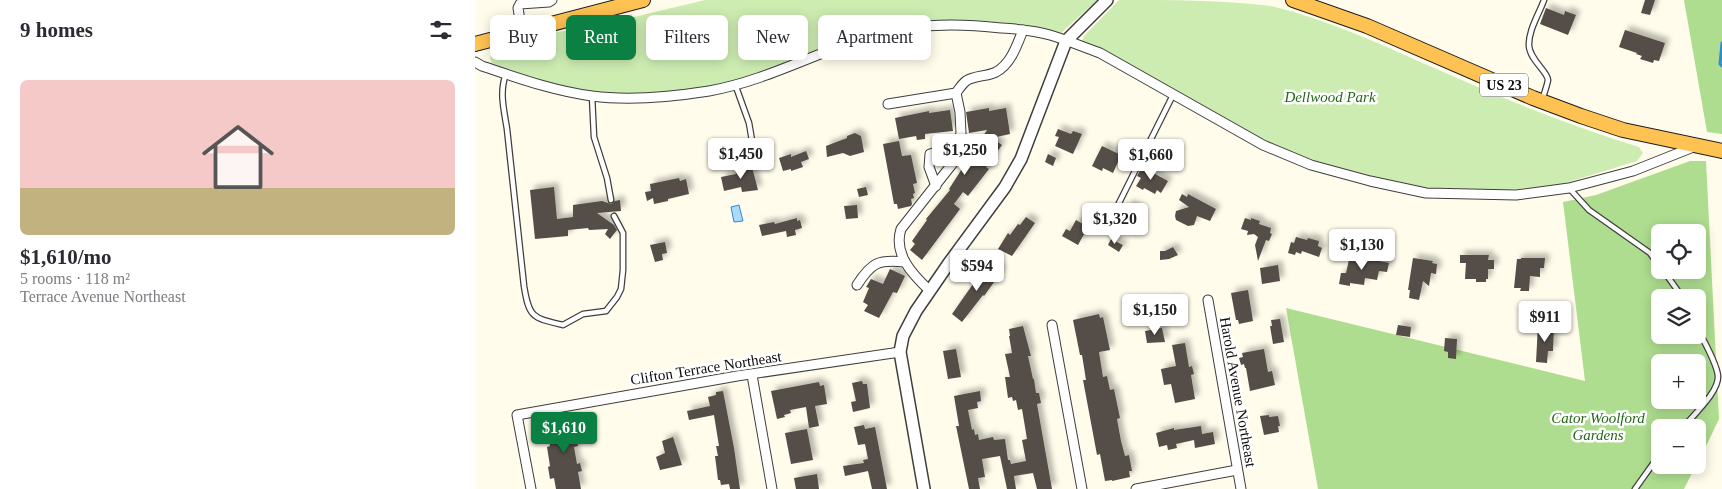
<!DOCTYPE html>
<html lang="en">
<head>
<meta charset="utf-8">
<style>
	:root { --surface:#fff; --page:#f2f2f3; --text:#2b2b33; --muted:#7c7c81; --accent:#0b8043 }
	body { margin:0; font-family:Georgia,serif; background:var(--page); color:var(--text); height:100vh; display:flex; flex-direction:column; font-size:19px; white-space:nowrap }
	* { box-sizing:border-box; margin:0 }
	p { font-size:16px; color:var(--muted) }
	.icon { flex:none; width:28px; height:28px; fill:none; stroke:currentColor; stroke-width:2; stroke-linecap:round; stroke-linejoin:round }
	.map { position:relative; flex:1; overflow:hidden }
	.sheet { display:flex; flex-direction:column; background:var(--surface); width:475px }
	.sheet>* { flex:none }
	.banner { position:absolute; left:15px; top:15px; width:475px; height:45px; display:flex; gap:10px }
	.controls { position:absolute; left:1176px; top:224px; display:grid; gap:10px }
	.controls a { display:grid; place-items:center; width:55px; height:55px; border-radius:8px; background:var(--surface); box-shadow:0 2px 12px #0003; font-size:25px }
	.price { position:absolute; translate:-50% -42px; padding:0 11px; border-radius:5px; background:#fff; color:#222; font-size:16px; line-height:32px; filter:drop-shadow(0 1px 2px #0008) }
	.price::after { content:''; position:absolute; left:50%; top:30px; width:15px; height:11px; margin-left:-8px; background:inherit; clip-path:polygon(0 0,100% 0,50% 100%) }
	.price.on { background:var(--accent); color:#fff }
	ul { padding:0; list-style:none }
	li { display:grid; align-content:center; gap:10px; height:265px; padding:0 20px }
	li span { display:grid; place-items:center; height:155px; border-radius:8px; color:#555 }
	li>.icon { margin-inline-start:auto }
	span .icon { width:90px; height:90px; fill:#fffc; stroke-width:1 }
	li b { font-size:21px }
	h2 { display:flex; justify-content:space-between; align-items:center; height:60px; padding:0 20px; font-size:21px }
	.tag { padding:0 18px; border-radius:8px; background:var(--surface); box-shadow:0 2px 12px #0003; font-size:18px; line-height:45px }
	.tag.on { background:var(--accent); color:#fff }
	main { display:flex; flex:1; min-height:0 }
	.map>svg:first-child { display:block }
</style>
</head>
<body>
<main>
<section class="sheet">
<h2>9 homes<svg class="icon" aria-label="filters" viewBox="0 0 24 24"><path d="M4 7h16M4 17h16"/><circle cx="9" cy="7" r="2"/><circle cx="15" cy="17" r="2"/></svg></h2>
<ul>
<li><span style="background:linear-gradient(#f6c9c9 70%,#c2b280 0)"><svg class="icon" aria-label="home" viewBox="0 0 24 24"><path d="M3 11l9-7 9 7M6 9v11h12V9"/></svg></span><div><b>$1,610/mo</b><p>5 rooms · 118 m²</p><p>Terrace Avenue Northeast</p></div></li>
</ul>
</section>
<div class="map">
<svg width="1247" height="489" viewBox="0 0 1247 489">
	<defs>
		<filter id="shadow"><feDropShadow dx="4.5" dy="-4.5" stdDeviation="2.5" flood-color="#0004"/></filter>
	</defs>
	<rect width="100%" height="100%" fill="#fffceb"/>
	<g fill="#cdecb2">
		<path d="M230,0H622L584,35C524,16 448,15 387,33C346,45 308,68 267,80C251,85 232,87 215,89C200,91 185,94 170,94C133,96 94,92 58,82C44,78 30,69 17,63L15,58L21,43L134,23Z"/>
		<path d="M644,0C694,0 746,0 796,6C855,20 911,47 966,71C1031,100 1096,126 1164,147L1168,153L1162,161L1084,185L1025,191L971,192L930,185L889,177L825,158L752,122L607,42L609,36Z"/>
	</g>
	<g fill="#afdd90" fill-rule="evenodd">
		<polygon points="1209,0 1247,0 1247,134 1232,132"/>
		<path d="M1215,161H1231L1244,419L1223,463L1222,428H1185V465H1221L1209,489H843L811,308L1110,381L1088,202L1121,195ZM1185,232H1222V270H1185ZM1185,298H1222V335H1185ZM1185,362H1222V400H1185Z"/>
	</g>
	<polygon fill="#abd9fa" stroke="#2e8ad6" points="264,205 268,221 259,222 256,207"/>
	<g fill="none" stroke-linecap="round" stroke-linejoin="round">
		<polyline stroke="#2e8ad6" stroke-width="3" points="1247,43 1245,64 1247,66"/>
	</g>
	<g fill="#554d47" filter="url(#shadow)">
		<polygon points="1170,0 1180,0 1175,15 1166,13"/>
		<polygon points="1071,8 1089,15 1090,11 1101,15 1093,35 1065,24"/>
		<polygon points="1150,30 1190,43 1184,61 1179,60 1178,63 1165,59 1167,56 1161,54 1162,53 1144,47"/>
		<polygon points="514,108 514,111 531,108 535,134 517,138 527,145 511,167 514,169 493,196 488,192 479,204 485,209 447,260 435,250 440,244 437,241 452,220 451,219 475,190 474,189 512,130 494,133 491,112"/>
		<polygon points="475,110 478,131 450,134 450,139 442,140 441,136 424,139 420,118 454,111 454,113"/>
		<polygon points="583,129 596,134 598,131 607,134 598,154 580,146 584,137 580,136"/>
		<polygon points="380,133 386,136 389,152 375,156 368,153 352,157 351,146 372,138 372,136"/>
		<polygon points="424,141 427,156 436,155 442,183 438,184 440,193 438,194 439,198 436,199 437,204 436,206 423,209 422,204 419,204 408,144"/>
		<polygon points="627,146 646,155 638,173 628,168 627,171 617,166"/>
		<polygon points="331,151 334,159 326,162 328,167 316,171 316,169 308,171 304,158 316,154 316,157"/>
		<polygon points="573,154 581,158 578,166 570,162"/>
		<polygon points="270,167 270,169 277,167 283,190 267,192 266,187 249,191 246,177 261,174 260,169"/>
		<polygon points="667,167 693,181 686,193 682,190 680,194 669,188 668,190 661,186 666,178 662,176"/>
		<polygon points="204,178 205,181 211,179 214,194 193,199 193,201 179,204 178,198 172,201 170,192 176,191 175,184"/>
		<polygon points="79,187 82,219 98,217 98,205 127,201 136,204 140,201 145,200 146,211 122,213 139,225 142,230 135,239 130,234 133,229 114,230 113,228 93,230 93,236 60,239 55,190"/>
		<polygon points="391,187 393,195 384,197 382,189"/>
		<polygon points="707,194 712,197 713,194 741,209 735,221 722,216 719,225 713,226 701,220 700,216 701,211 714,207 704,200"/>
		<polygon points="654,204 666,210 655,229 647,224 648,222 646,219"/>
		<polygon points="382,205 383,218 371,219 369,206"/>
		<polygon points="551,217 560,223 537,256 523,249 533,233 535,235 543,224 545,225"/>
		<polygon points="322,218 322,221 325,220 327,228 320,230 321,235 312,237 311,231 287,236 284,225 299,222 300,224"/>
		<polygon points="770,218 776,220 776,218 785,221 784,224 796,228 795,233 797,234 794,241 791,240 783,261 780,245 783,237 779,234 772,235 773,231 766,229"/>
		<polygon points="601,220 613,227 603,245 587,236 591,229 595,231"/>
		<polygon points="821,237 832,240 833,238 844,241 843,246 847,248 844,257 827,251 826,254 821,252 820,255 813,253 816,242 819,243"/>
		<polygon points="636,239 648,245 644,252 633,245"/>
		<polygon points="190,242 192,253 187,254 188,260 180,262 175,245"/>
		<polygon points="698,247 703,255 694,259 685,260 685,251 690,251"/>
		<polygon points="875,255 914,263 912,272 904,271 902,280 890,278 889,285 875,283 875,286 864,284 866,273 871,273"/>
		<polygon points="985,255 1014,255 1013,260 1019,260 1019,269 1013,269 1013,279 1011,279 1011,282 1001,282 1001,279 990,279 991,263 985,263"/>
		<polygon points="938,258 958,261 957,263 962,264 961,274 956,273 954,286 948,281 944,300 934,298 935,290 933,290"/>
		<polygon points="1046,258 1070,258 1069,268 1065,268 1065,277 1055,276 1054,291 1045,291 1046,288 1039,288 1042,259 1046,259"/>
		<polygon points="515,264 517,266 518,264 527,271 509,296 508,295 487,322 477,314 505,274 507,275"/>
		<polygon points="803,265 805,281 787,284 785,268"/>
		<polygon points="415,269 430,276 422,293 418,292 404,318 389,311 393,305 388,302 394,288 391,287 396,279 408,284"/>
		<polygon points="773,290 778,321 764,324 763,320 761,320 756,293"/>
		<polygon points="701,300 703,313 686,316 684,303"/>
		<polygon points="624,314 625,318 628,317 635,350 624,352 628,377 632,376 635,390 639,389 645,418 642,419 646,441 650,456 654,455 657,471 654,471 655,477 637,481 637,480 630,481 625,454 622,455 608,380 611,380 607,355 605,355 598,320"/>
		<polygon points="805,319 809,342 798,344 795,326 797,326 796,320"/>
		<polygon points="923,325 936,327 935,337 921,335"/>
		<polygon points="1063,325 1079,326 1078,351 1073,351 1072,363 1061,362"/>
		<polygon points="548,326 556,356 553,356 558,379 559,379 561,393 564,393 566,403 562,404 577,489 562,489 558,473 539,476 541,489 532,489 525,456 507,459 510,477 503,478 505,489 494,489 481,426 484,426 479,396 505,391 506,401 502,402 503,408 493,410 497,430 499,429 500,435 503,434 504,440 518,437 519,440 530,439 533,460 535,460 536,464 551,461 547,440 552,439 547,409 543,410 541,400 538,401 537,397 533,398 530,377 535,377 530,354 537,353 534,336 535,336 534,329"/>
		<polygon points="687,328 690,342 672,343 670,331"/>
		<polygon points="970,338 982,339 981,359 973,358 973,352 969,351"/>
		<polygon points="710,343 714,367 717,366 719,374 716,375 720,399 700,403 696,384 689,385 686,369 701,366 697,345"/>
		<polygon points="481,349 486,377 473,379 468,351"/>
		<polygon points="789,349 793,372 797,371 800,385 775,391 771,368 770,368 769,364 766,365 764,358 768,357 767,353"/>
		<polygon points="387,381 388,384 392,384 395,408 378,412 376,402 381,401 377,383"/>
		<polygon points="344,382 345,386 349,385 352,404 340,406 344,426 334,428 331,407 315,410 316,413 309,415 310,417 302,419 296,391"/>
		<polygon points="248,391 259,448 265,489 255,489 254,484 246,485 245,480 243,480 240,456 243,456 241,446 244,446 239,415 214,420 212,411 235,406 233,397 241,395 241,392"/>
		<polygon points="794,415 794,417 803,416 805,426 803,426 804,432 789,435 785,416"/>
		<polygon points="93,419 94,424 102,422 104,433 101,434 103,446 99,447 102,464 105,463 107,471 103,472 106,489 81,489 79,478 75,479 73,467 75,466 72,447 75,446 71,427 74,422"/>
		<polygon points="389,425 390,429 400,427 412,489 397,489 393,471 370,476 368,466 389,463 388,460 393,459 390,444 383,445 379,427"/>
		<polygon points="726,426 727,434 738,432 740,444 720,448 719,440 701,444 702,448 693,450 692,445 684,447 681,433 699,428 699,430"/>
		<polygon points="332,429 338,460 316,464 310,433"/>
		<polygon points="198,437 207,465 185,470 181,457 190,453 187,441"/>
		<polygon points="342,474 344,489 321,489 319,478"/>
	</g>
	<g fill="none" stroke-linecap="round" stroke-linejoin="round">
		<g stroke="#3f3f3f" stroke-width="7">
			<g id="service">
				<path d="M31,74C24,92 29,110 32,129L49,286C54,318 58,318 88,325L108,314L131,311L142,297L146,289L148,270V233L139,216"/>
				<polyline points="260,84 274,123 279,152 286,161"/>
				<polyline points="117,96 119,137 132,178 136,200"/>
				<path d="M1067,100C1069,94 1072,86 1073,80C1073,72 1055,60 1054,46C1053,31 1064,14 1069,0"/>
				<polyline points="1094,188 1114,210 1175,253 1185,267"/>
				<polyline points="642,226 641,209 698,95"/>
				<polyline points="1188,270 1208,298"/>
				<path d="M1208,428C1218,415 1244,392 1243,376C1242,364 1228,339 1222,328"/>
				<polyline points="1160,489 1185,454"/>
			</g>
		</g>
		<g stroke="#3f3f3f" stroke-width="11">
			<g id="minor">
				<polyline points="47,32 43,8 45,4 74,2 77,0"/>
				<path d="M0,62L7,66C43,78 79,91 117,96C155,101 196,97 234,91C290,81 340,53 395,36C437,23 482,23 526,28C542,29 559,30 575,35C592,40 608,47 625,53L788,145L836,165L895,181L951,193L1041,195L1094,188L1158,171L1221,146"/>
				<polyline points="413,104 481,93"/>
				<polyline points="461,186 454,167 455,154 483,146"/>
				<path d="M382,285C396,263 403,259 430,262"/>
				<path d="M455,291C437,274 418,254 426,229L478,163L486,133L485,112L481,93C484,89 487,84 491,81C500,75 511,77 521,72C536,64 542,45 548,30"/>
				<polyline points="733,300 766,489"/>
				<polyline points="577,325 607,489"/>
				<polyline points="277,375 297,489"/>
				<polyline points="56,489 42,415 262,376 425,352"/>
				<polyline points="661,489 762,470"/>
			</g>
		</g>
		<g stroke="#3f3f3f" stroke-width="14">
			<polyline id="tertiary" points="449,489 425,352 428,336 441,311 474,263 530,187 546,159 591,41 632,0"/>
		</g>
		<g stroke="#1d1d1d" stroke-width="16">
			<g id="trunk">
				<polyline points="818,0 892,26 1058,98 1106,116 1148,130 1247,151"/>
				<polyline points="0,44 168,0"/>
			</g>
		</g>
		<use href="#service" stroke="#fff" stroke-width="4.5"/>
		<use href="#minor" stroke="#fff" stroke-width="9"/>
		<use href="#tertiary" stroke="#fff" stroke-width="11"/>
		<use href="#trunk" stroke="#fec252" stroke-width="14"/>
	</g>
	<g text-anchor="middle" stroke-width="5" stroke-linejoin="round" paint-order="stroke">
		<rect fill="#fff" stroke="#555" stroke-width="1" x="1005" y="73.5" width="48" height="23" rx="4"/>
		<g font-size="14" font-weight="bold" fill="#0c0c0c">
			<text x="1029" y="90">US 23</text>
		</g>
		<g font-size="15" font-style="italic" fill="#256718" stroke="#fff">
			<text x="855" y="102">Dellwood Park</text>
			<text x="1123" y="423">Cator Woolford<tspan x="1123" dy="17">Gardens</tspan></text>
		</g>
		<g font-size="15" fill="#0c0c0c" stroke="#fff">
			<text transform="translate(231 368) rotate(-9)" y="5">Clifton Terrace Northeast</text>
			<text transform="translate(763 392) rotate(80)" y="5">Harold Avenue Northeast</text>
		</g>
	</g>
</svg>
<div class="controls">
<a><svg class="icon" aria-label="locate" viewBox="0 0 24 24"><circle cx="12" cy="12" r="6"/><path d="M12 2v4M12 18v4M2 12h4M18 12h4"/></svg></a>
<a><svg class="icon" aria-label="layers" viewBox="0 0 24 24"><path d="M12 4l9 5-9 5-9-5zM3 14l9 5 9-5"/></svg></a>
<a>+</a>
<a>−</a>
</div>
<b class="price" style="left:490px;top:176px">$1,250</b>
<b class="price" style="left:266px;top:180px">$1,450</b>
<b class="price" style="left:676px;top:181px">$1,660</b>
<b class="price" style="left:640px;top:245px">$1,320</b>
<b class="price" style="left:887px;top:271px">$1,130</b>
<b class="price" style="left:502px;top:292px">$594</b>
<b class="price" style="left:680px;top:336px">$1,150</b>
<b class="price" style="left:1070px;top:343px">$911</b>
<b class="price on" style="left:89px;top:454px">$1,610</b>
<div class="banner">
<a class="tag">Buy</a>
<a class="tag on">Rent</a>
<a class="tag">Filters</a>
<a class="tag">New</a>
<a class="tag">Apartment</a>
</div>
</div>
</main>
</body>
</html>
